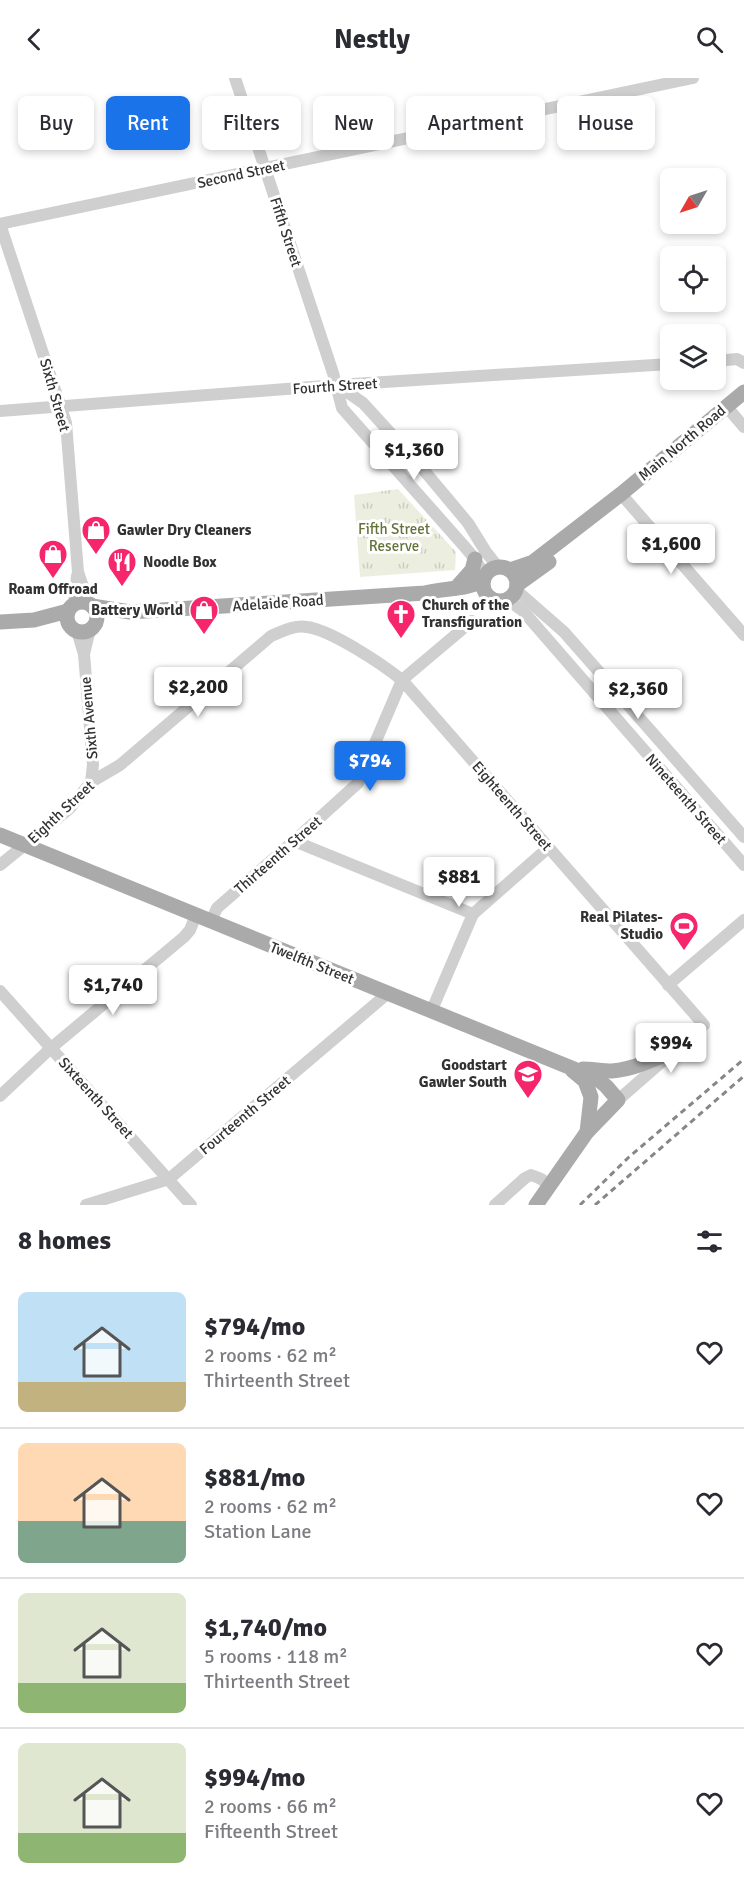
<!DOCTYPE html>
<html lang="en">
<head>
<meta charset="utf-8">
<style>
	:root { --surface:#fff; --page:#f2f2f3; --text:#2b2b33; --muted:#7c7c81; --line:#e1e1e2; --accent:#1a73e8 }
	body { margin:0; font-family:Signika,sans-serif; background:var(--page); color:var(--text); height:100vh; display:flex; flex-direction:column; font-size:22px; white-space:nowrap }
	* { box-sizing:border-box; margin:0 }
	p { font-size:20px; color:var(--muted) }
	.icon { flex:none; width:33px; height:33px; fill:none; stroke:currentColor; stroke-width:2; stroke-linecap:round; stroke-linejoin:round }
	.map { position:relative; height:1127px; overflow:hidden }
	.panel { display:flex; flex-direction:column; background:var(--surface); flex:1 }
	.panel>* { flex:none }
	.top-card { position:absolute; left:18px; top:18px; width:708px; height:54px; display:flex; gap:12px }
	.needle { width:39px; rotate:231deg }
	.tools { position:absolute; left:660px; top:90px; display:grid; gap:12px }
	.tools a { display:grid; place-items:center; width:66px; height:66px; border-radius:9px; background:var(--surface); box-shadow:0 3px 9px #0003; font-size:30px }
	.price { position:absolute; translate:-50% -51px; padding:0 14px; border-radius:6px; background:#fff; color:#222; font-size:20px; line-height:39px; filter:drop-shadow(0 2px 3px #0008) }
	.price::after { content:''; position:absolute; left:50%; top:36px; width:18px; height:14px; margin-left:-9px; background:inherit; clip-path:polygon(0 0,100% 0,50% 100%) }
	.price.current { background:var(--accent); color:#fff }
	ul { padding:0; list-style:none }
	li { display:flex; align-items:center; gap:18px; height:150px; padding:0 18px }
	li+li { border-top:2px solid var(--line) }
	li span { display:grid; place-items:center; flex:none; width:168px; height:120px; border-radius:9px; color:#555 }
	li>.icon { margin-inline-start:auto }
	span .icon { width:72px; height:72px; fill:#fffc; stroke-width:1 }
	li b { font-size:26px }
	h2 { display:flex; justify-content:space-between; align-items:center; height:72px; padding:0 18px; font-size:26px }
	.tag { padding:0 21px; border-radius:9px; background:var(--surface); box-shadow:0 3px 9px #0003; font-size:21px; line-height:54px }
	.tag.current { background:var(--accent); color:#fff }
	header { display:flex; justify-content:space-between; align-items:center; height:78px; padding:0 18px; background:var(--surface); font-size:27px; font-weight:800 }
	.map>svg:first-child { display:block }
</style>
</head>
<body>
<header><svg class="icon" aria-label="back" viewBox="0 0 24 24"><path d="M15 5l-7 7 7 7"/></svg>Nestly<svg class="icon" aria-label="search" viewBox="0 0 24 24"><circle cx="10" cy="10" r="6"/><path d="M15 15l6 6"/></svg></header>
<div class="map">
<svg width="744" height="1127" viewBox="0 0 744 1127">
	<defs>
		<pattern id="grass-tufts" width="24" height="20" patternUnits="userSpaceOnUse" patternTransform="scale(1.5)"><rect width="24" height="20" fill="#ecefdf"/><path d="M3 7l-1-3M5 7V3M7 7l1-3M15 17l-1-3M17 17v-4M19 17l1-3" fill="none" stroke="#cbcdc0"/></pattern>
	</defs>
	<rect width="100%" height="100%" fill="#fff"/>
	<polygon fill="url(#grass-tufts)" points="398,411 456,474 455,492 360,499 354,417"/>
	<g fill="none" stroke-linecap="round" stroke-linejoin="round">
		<g stroke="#cfcfcf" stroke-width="12">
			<polyline points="235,0 333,295 342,330 464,468 475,481 485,498"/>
			<polyline points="0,146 693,0"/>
			<polyline points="0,146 66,345 78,494 89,526"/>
			<polyline points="716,283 737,281 744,285"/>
			<polyline points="337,307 363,325 417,384 468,445 486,474 498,489"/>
			<polyline points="726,328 744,349"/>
			<polyline points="0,333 337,307 670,286"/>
			<polyline points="621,416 744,557"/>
			<polyline points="516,512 564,554 744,759"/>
			<polyline points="508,522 523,533 744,787"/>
			<polyline points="74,526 77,498"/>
			<polyline points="77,553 84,576 93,687 91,704"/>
			<polyline points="84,576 90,551"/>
			<polyline points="294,763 473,836"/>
			<path d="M0,787L70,730L91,704L120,687L271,558C283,553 294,547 307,549C331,552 382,586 402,602L704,947L618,1022"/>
			<polyline points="211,843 217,830 294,763 358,705 402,602 472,543"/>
			<polyline points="668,907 744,842"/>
			<polyline points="0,913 191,1127"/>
			<polyline points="431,934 473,836 548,770"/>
			<polyline points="0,1018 51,970 184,859 190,852 196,837"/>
			<polyline points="86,1127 169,1101 387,916"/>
			<polyline points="495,1127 525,1100 531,1097 539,1100 551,1107"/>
		</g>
		<g stroke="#aaa" stroke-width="15">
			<circle cx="500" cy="506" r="17"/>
			<polyline points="510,492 533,484 621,416 744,314"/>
			<polyline points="517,507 549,484"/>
			<polyline points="456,510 472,492 475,481"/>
			<circle cx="82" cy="539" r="15"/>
			<path d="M92,528L130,534L425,515C444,510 465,512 483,503"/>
			<polyline points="0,544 34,542 68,533"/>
			<polyline points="0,757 596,1000 606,1008 618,1022 587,1054 536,1127"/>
			<path d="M583,991C592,991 602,993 612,993C634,991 655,981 675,972"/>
			<polyline points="573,993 585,1003 591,1019 587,1054"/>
		</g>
		<g stroke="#878787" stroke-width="3" stroke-dasharray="6 4.5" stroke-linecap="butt">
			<polyline points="580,1127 629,1079 744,981"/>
			<polyline points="595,1127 744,998"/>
		</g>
	</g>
	<defs>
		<g id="shop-pin" transform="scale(1.5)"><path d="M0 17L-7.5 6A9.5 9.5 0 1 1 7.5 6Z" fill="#f6266d" stroke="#fff"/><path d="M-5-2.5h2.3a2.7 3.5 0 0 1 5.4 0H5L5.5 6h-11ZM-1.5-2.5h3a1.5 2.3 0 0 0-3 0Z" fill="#fff"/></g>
		<g id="restaurant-pin" transform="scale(1.5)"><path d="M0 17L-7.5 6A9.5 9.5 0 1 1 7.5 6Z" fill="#f6266d" stroke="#fff"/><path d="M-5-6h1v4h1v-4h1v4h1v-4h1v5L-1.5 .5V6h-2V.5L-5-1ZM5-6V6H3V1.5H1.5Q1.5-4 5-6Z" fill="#fff"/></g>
		<g id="church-pin" transform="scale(1.5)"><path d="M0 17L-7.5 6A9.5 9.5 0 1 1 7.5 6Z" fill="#f6266d" stroke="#fff"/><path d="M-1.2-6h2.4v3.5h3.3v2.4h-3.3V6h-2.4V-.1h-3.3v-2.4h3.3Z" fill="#fff"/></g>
		<g id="stadium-pin" transform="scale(1.5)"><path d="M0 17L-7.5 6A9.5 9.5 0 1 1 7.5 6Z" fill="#f6266d" stroke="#fff"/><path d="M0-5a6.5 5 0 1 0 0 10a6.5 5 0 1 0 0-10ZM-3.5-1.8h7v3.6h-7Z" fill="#fff"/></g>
		<g id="school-pin" transform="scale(1.5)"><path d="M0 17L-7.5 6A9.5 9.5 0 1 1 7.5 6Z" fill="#f6266d" stroke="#fff"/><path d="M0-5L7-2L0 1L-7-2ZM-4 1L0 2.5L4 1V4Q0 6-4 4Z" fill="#fff"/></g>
	</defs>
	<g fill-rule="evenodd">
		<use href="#shop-pin" x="96" y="452"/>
		<use href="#shop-pin" x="53" y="476"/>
		<use href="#restaurant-pin" x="122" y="484"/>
		<use href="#shop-pin" x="204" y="532"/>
		<use href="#church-pin" x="401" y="536"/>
		<use href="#stadium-pin" x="684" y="848"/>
		<use href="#school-pin" x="528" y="996"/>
	</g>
	<g text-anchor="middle" stroke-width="6" stroke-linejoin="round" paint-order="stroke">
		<g font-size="15" fill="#323232" stroke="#fff">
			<text transform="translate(241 96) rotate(-12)" y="5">Second Street</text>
			<text transform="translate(286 154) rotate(72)" y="5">Fifth Street</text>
			<text transform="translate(335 308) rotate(-4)" y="5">Fourth Street</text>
			<text transform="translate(55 317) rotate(74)" y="5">Sixth Street</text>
			<text transform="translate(682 365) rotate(-40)" y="5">Main North Road</text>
			<text transform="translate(278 525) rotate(-4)" y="5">Adelaide Road</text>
			<text transform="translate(89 640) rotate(-95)" y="5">Sixth Avenue</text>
			<text transform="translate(686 721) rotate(49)" y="5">Nineteenth Street</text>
			<text transform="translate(512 728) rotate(49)" y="5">Eighteenth Street</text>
			<text transform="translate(61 734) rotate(-43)" y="5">Eighth Street</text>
			<text transform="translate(278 777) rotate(-41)" y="5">Thirteenth Street</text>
			<text transform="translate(312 885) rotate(22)" y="5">Twelfth Street</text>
			<text transform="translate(96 1020) rotate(48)" y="5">Sixteenth Street</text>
			<text transform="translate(245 1037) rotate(-40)" y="5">Fourteenth Street</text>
		</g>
		<g font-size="15" fill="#64733a" stroke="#fff">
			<text x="394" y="456">Fifth Street<tspan x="394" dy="17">Reserve</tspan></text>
		</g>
		<g font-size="15" font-weight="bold" fill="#323232" stroke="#fff" text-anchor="start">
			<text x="117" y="457">Gawler Dry Cleaners</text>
			<text x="143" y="489">Noodle Box</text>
			<text x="53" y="516" text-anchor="middle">Roam Offroad</text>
			<text x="422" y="532">Church of the<tspan x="422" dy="17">Transfiguration</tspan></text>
			<text x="183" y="537" text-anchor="end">Battery World</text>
			<text x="663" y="844" text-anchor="end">Real Pilates-<tspan x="663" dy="17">Studio</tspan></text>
			<text x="507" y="992" text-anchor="end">Goodstart<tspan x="507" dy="17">Gawler South</tspan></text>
		</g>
	</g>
</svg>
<div class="tools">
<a><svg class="needle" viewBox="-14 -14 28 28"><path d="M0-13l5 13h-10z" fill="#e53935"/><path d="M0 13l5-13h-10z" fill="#7c7c81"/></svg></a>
<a><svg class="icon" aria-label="locate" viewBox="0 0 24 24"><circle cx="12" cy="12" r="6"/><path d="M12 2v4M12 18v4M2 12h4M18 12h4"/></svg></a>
<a><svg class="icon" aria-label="layers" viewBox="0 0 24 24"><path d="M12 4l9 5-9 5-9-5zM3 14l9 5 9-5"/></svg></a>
</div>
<b class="price" style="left:414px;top:403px">$1,360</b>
<b class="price" style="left:671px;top:497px">$1,600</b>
<b class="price" style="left:198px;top:640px">$2,200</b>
<b class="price" style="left:638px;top:642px">$2,360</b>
<b class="price current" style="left:370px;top:714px">$794</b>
<b class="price" style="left:459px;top:830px">$881</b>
<b class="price" style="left:113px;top:938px">$1,740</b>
<b class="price" style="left:671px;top:996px">$994</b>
<div class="top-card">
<a class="tag">Buy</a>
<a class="tag current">Rent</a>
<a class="tag">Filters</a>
<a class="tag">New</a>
<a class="tag">Apartment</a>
<a class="tag">House</a>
</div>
</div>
<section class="panel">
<h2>8 homes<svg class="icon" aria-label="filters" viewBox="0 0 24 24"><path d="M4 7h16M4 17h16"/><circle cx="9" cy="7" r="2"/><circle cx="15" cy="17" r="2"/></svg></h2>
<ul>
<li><span style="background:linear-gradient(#bfe0f5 75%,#c2b280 0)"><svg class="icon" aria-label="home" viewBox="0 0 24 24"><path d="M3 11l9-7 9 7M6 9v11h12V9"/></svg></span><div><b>$794/mo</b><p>2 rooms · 62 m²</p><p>Thirteenth Street</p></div><svg class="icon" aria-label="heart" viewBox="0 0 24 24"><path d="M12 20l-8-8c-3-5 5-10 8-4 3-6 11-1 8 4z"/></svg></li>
<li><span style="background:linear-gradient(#ffd9b3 65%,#7fa58c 0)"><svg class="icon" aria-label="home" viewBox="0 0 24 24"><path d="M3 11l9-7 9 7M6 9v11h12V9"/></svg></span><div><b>$881/mo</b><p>2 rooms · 62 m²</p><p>Station Lane</p></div><svg class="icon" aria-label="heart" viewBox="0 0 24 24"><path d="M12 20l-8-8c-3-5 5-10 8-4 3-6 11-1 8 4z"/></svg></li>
<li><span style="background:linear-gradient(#dfe7d0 75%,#8fb573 0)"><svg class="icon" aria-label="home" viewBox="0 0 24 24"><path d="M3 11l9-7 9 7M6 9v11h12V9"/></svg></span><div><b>$1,740/mo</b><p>5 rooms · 118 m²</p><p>Thirteenth Street</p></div><svg class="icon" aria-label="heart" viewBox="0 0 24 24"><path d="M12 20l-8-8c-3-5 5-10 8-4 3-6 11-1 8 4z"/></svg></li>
<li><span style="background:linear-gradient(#dfe7d0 75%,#8fb573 0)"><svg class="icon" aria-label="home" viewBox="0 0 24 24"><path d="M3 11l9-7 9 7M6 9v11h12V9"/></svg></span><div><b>$994/mo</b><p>2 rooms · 66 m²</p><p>Fifteenth Street</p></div><svg class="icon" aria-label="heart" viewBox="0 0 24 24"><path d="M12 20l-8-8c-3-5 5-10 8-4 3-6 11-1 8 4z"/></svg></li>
</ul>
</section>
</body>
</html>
